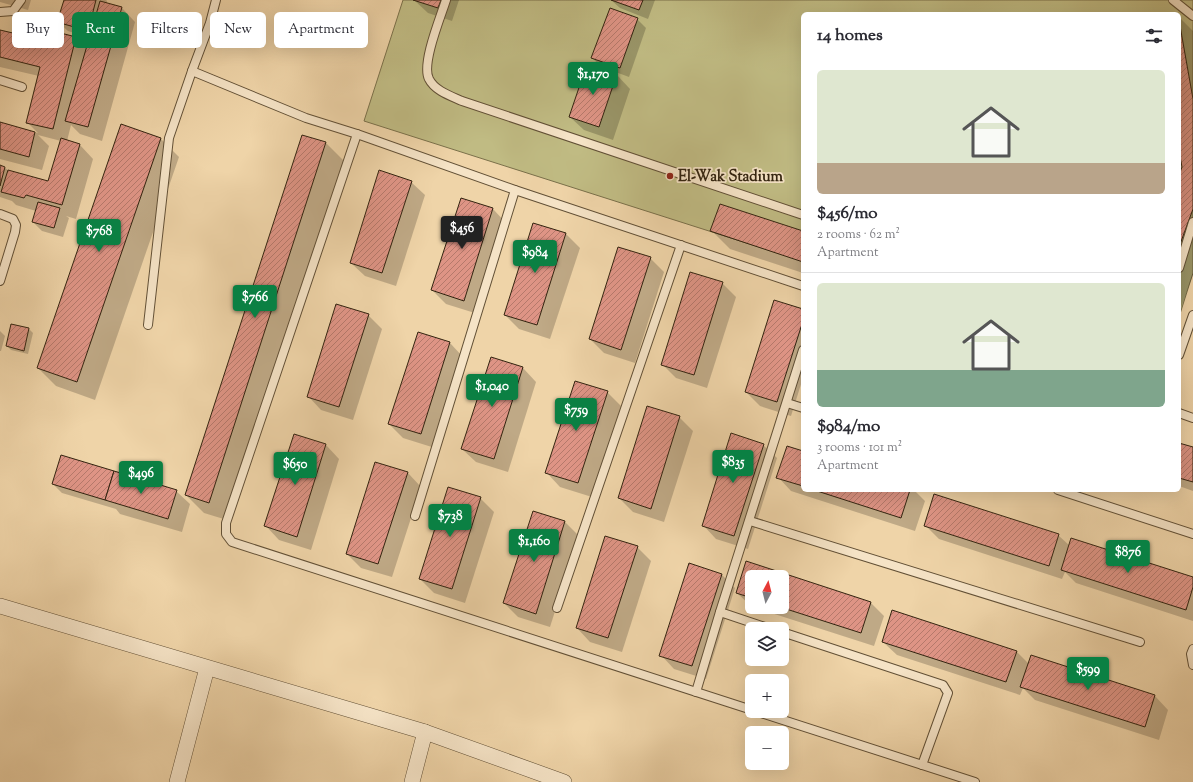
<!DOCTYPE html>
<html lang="en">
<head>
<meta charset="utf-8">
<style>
	:root { --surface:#fff; --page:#f2f2f3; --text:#2b2b33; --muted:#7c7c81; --line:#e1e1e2; --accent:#0b8043 }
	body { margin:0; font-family:"Sorts Mill Goudy",serif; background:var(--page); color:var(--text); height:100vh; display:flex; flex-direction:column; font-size:15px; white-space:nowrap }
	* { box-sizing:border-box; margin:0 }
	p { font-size:13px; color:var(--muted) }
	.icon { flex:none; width:22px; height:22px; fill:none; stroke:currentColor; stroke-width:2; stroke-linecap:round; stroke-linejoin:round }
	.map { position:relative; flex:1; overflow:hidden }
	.details { position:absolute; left:801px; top:12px; width:380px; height:480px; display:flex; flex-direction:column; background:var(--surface); border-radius:6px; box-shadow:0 4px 16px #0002 }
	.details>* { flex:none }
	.top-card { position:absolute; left:12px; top:12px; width:380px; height:36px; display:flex; gap:8px }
	.needle { width:26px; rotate:7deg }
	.fabs { position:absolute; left:745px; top:570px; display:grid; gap:8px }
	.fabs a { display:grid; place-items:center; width:44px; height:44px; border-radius:6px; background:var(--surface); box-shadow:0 4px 16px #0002; font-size:20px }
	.price { position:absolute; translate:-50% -34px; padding:0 9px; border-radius:4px; background:var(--accent); color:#fff; font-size:13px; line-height:26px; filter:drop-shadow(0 1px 2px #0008) }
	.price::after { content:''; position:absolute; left:50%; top:24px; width:12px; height:9px; margin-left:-6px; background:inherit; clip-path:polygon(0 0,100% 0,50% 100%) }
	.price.active { background:#222; color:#fff }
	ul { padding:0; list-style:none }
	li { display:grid; align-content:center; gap:8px; height:212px; padding:0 16px }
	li+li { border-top:1px solid var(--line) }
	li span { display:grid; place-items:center; height:124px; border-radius:6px; color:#555 }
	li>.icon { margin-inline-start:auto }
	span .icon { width:72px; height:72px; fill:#fffc; stroke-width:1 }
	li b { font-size:17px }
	h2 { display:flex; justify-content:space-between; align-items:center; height:48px; padding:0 16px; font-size:17px }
	.pill { padding:0 14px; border-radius:6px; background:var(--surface); box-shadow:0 4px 16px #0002; font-size:14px; line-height:36px }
	.pill.active { background:var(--accent); color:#fff }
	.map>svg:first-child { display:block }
</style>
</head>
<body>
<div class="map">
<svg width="1193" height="782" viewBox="0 0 1193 782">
	<defs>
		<pattern id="building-hatch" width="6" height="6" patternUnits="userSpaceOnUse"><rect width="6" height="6" fill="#de9485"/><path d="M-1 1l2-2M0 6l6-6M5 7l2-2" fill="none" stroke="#b5796b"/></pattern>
	</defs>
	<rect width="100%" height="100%" fill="#efd4a8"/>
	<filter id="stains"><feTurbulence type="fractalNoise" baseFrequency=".005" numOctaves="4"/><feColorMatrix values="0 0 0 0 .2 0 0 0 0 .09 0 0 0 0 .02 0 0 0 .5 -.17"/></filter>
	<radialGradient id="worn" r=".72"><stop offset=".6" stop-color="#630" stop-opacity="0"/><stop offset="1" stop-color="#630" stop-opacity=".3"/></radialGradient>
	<polygon fill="#c0bb83" stroke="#7a704a" points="403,0 1193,0 1193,273 1179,317 1179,14 803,14 803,261 364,121"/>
	<g fill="#0003">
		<polygon points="0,0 31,0 28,10 0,2"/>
		<polygon points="65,0 106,0 107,1 107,4 122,8 135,22 102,141 80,134 71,125 67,141 80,145 93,159 76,219 66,216 69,218 63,237 42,231 33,222 36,211 16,205 12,201 0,197 0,166 5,168 8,170 49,183 61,141 38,135 49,146 42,170 0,159 0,123 38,133 27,122 39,76 0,67 0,31 47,42 76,38 87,49 90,38 68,31 58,22"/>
		<polygon points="414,0 459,0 452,21 428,13"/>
		<polygon points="611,0 655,0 648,19 620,8"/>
		<polygon points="1179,17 1193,31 1193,275 1179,313 1179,178 1183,167 1179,145"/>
		<polygon points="637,19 646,28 629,77 602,67 592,58"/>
		<polygon points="617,75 630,89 613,140 584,130 570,117"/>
		<polygon points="303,136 326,143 344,161 227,520 204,513 186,495"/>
		<polygon points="161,139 179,157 95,400 56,386 38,368"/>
		<polygon points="411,182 425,195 396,286 365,276 351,263"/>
		<polygon points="493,209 506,223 478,314 446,304 432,290"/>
		<polygon points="534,224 566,234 580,248 550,339 519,329 505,315"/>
		<polygon points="712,231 803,232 803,273 730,249"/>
		<polygon points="650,258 664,272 635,363 604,353 590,339"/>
		<polygon points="722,283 736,297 707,388 676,378 662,364"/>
		<polygon points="803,310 803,378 791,416 760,406 746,392"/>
		<polygon points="368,315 382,329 353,420 321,410 308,396"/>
		<polygon points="12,325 29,329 33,333 28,354 11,350 7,346"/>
		<polygon points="0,331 5,336 1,351 0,351"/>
		<polygon points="450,343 463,357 435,448 403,438 389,424"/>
		<polygon points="523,368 536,382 508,472 476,462 462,449"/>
		<polygon points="607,392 621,406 592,497 560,487 547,473"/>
		<polygon points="679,417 693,431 664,522 633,512 619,498"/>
		<polygon points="294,435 326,445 339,459 311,550 279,540 266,526"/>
		<polygon points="1179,444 1193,448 1193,491 1179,486"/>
		<polygon points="763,445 777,458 748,549 716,539 703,525"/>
		<polygon points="803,452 803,490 914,490 925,501 915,531 791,491 778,477"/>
		<polygon points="408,473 421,487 392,577 361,568 347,554"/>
		<polygon points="53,484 176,491 190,504 182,532 120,514 116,509 62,493"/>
		<polygon points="480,498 494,512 465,603 434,593 420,579"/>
		<polygon points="533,512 565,522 579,536 550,627 518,617 504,603"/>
		<polygon points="925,525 1058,535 1070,546 1193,578 1193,621 1076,583 1065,572 1062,579 939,539"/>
		<polygon points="637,547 651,561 622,652 590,642 577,628"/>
		<polygon points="747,562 870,602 884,616 874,646 753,607 782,607 782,577 752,577 752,607 751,606 737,593"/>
		<polygon points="721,574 735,588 706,679 674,669 661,655"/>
		<polygon points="883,642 1016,651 1029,664 1031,656 1155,696 1168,710 1159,740 1035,700 1023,688 1020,695 897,655"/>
	</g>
	<g fill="url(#building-hatch)" stroke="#332410">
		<polygon points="64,0 96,0 88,31 57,22"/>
		<polygon points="413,0 441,0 438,8"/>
		<polygon points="611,0 643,0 639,10"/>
		<polygon points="100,1 122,7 88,127 65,121"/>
		<polygon points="610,8 638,18 620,68 591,58"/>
		<polygon points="1179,20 1193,99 1193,209 1179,247 1179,175 1182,167 1179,151"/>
		<polygon points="0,30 47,41 49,30 76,37 53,129 26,123 40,67 0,57"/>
		<polygon points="587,64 617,74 599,127 569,117"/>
		<polygon points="0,122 35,132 29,157 0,149"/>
		<polygon points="121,124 161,138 77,382 37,368"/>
		<polygon points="302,135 326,142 209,503 185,495"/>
		<polygon points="61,138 80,144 62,205 26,195 24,198 1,192 8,170 48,181"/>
		<polygon points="0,165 5,167 0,186"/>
		<polygon points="379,170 412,181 382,273 350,263"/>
		<polygon points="461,198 493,208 464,301 431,290"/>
		<polygon points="38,202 60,208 54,228 32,222"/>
		<polygon points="720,204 803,231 803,262 710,231"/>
		<polygon points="533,223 566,233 537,325 504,315"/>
		<polygon points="618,247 651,257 621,350 589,339"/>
		<polygon points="690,272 723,282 694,375 661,365"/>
		<polygon points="774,300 803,309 803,321 777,402 745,392"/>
		<polygon points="336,304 369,314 339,407 307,397"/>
		<polygon points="11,324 29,328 24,351 6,346"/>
		<polygon points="418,332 450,342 421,434 388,424"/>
		<polygon points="491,357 523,367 494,459 461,449"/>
		<polygon points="575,381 608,391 578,483 545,473"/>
		<polygon points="647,406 680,416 651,509 618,498"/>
		<polygon points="731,433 764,444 734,536 702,526"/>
		<polygon points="294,434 326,444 297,537 264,526"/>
		<polygon points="1179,443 1193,447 1193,482 1179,478"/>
		<polygon points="787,446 803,451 803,486 776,478"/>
		<polygon points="61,455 114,471 105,500 52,484"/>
		<polygon points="375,462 408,472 378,564 346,554"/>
		<polygon points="114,471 177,490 168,519 105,500"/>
		<polygon points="448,487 481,497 452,589 419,579"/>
		<polygon points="814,490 910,490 901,518"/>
		<polygon points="934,494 1059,534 1049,566 924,526"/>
		<polygon points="533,511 565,521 536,614 503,603"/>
		<polygon points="605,536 638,546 608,638 576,628"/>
		<polygon points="1071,538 1193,577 1193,587 1186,610 1061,570"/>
		<polygon points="746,561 871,602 861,633 780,607 782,607 782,577 752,577 752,598 736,593"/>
		<polygon points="689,563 722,574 692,666 659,656"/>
		<polygon points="892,610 1017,651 1006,682 882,642"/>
		<polygon points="1031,655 1155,695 1145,727 1020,687"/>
	</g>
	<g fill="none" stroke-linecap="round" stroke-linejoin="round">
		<g stroke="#625036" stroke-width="10">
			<g id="service">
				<path d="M446,0C441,16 421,64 429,79C435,91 451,96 462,101L803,215"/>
				<polyline points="1173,0 1193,16"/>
				<polyline points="0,12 13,11 21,0"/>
				<polyline points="192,71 306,118 357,134 515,190 803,286"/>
				<polyline points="0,80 22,87"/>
				<polyline points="357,134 226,523 226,534 232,542 752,710"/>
				<polyline points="0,214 13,219 16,225 15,232 0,281"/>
				<polyline points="1179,268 1193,222"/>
				<polyline points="148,325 169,138 192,71 210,23 216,0"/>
				<polyline points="1179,355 1193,315"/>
				<polyline points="787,403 803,408"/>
				<polyline points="1179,413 1193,418"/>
				<polyline points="1058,490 1193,534"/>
				<polyline points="415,516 515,190"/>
				<polyline points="750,521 1140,642"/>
				<polyline points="557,608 681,245"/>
				<polyline points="720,612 771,629"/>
				<polyline points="782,632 943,685 948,693 922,765"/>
				<polyline points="1193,649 1191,654 1193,665"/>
				<polyline points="696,692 720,612 803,350"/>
				<polyline points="755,711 975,782"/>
			</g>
		</g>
		<g stroke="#625036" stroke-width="16">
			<g id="minor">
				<polyline points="0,606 425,732 564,782"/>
				<polyline points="177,782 207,668"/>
				<polyline points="412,782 425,732"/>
			</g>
		</g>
		<use href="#service" stroke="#f5e3c6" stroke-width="8"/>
		<use href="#minor" stroke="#f5e3c6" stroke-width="15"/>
	</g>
	<circle fill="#8f2418" stroke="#f5e3c6" stroke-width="1.5" cx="670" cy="176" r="4"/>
	<g text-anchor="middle" stroke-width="3.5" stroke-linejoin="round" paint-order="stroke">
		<g font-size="15" font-weight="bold" fill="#332410" stroke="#f5e3c6" text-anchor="start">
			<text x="678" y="181">El-Wak Stadium</text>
		</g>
	</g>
	<rect width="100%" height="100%" filter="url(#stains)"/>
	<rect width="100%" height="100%" fill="url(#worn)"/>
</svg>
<div class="fabs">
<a><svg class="needle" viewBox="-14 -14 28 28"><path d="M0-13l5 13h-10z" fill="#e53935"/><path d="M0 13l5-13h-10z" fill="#7c7c81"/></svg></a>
<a><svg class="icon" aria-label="layers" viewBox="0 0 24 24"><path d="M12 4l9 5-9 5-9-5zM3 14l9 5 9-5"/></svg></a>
<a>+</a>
<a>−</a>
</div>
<b class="price" style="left:593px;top:96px">$1,170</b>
<b class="price active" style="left:462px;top:250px">$456</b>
<b class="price" style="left:99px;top:253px">$768</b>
<b class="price" style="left:535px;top:274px">$984</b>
<b class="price" style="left:255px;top:319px">$766</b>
<b class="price" style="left:492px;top:408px">$1,040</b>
<b class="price" style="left:576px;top:432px">$759</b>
<b class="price" style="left:733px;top:484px">$835</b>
<b class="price" style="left:295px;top:486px">$650</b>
<b class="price" style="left:141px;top:495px">$496</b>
<b class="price" style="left:450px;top:538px">$738</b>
<b class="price" style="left:534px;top:563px">$1,160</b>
<b class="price" style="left:1128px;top:574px">$876</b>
<b class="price" style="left:1088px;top:691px">$599</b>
<div class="top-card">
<a class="pill">Buy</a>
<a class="pill active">Rent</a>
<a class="pill">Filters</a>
<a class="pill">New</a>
<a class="pill">Apartment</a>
</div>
<section class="details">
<h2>14 homes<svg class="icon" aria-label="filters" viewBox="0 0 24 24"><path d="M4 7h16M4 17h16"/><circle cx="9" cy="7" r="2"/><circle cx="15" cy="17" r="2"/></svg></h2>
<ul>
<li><span style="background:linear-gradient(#dfe7d0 75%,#b9a48a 0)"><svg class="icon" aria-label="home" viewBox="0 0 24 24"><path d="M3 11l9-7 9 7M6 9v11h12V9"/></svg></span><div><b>$456/mo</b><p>2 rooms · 62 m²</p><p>Apartment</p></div></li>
<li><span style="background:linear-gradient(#dfe7d0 70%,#7fa58c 0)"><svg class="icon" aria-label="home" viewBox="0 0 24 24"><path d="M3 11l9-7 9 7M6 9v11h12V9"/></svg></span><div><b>$984/mo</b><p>3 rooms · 101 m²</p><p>Apartment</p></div></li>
</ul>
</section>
</div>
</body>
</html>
